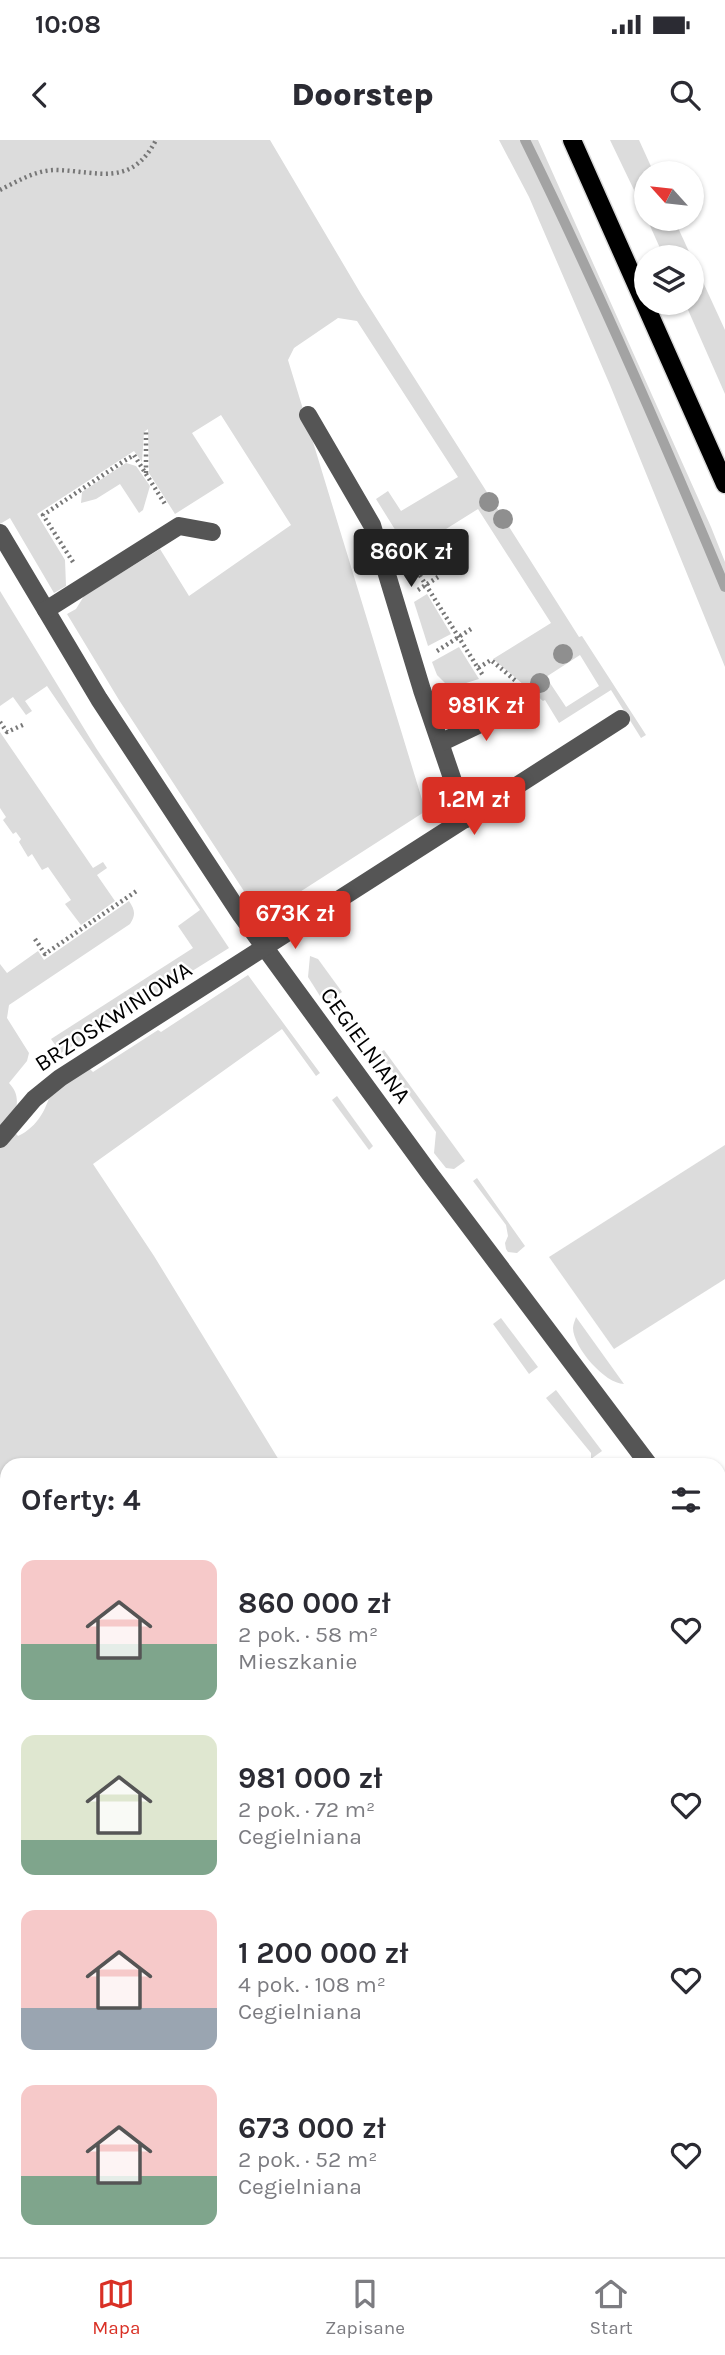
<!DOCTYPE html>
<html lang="pl">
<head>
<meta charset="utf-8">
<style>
	:root { --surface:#fff; --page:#f7f7f7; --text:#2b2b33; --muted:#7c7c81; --line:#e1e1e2; --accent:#d93025 }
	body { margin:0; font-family:Karla,sans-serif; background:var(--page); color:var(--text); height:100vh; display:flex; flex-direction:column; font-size:26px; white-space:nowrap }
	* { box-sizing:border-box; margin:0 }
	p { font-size:23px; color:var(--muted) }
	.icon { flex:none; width:38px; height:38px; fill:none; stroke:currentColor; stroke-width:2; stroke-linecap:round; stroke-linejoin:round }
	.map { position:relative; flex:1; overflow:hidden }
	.side { position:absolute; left:0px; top:1318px; width:726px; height:800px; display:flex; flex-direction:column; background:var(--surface); border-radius:21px 21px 0 0; box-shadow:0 2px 5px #0004 }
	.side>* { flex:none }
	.needle { width:46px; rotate:297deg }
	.tools { position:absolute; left:634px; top:21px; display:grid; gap:14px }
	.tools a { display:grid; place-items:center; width:70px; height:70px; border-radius:50%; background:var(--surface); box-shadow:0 2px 5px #0004; font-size:35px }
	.price { position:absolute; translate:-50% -60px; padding:0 16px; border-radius:7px; background:var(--accent); color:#fff; font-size:23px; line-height:46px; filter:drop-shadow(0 2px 4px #0008) }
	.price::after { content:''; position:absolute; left:50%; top:42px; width:21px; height:16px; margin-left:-10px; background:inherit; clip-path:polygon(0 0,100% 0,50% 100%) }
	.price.on { background:#222; color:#fff }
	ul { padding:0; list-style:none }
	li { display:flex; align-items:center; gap:21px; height:175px; padding:0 21px }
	li span { display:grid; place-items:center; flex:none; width:196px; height:140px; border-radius:14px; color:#555 }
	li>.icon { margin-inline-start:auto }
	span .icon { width:84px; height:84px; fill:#fffc; stroke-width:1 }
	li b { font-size:30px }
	h2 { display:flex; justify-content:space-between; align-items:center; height:84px; padding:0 21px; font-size:30px }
	.status { display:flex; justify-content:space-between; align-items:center; height:49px; padding:0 35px; background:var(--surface); direction:ltr }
	.status svg { height:19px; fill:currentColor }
	header { display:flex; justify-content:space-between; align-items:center; height:91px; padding:0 21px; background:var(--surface); font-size:32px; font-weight:800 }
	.tabs { display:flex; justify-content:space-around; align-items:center; height:98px; border-top:2px solid var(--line); background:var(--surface); font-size:19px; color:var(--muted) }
	.tabs a { display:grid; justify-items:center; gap:4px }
	.tabs .on { color:var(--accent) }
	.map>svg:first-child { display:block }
</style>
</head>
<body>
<div class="status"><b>10:08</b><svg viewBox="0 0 49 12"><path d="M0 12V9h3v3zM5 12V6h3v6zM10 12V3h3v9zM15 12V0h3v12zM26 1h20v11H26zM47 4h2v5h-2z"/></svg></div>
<header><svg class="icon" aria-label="back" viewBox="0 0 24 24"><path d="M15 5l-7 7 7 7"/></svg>Doorstep<svg class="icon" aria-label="search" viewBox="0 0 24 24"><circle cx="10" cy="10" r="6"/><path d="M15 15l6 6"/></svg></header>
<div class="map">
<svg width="725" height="2117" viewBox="0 0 725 2117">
	<rect width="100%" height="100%" fill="#fff"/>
	<g fill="#dcdcdc" fill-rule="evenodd">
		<path d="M0,0H270L361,154L579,497L582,496L646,595L641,598L611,550L559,583L545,560L543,561L493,519L551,483L478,369L422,404L435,425L422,433L376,359L388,351L401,371L458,337L357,181L338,178L294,208L288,220L424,666L426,668L445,656L446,658L264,775L259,774L119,560L67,474L76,469L84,456L160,409L189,456L291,385L221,275L192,293L224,343L175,374L149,333L148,289L144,292L142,322L134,311L37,374L65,420L66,446L54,453L10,378L0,384ZM580,515L599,546L566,567L546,537Z"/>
		<polygon points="499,0 538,0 711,387 725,422 725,527 610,245 529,57"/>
		<polygon points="610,0 639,0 654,33 646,33 646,75"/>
		<polygon points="647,79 674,79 725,190 725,254 685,163 691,163 691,117 664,117"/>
		<polygon points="126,323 136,326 150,346 143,370 139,373 120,344 96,359 81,363 82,352"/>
		<polygon points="0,451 96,608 229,808 61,913 51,899 193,808 178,786 200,770 47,546 25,561 32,571 26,575 13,557 0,566"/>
		<polygon points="427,454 451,494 428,506 414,462"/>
		<polygon points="459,507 479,539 450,548 437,535 432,522"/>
		<polygon points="0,592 93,728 103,722 107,728 97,735 115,761 81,785 65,764 71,760 48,727 42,730 32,714 28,717 19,702 21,699 16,692 13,694 3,680 6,677 0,668"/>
		<path d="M129,761C135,770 136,775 130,784L9,865L7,878L29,913L27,921L9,943C24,959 13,971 13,990L18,996C38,987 48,967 52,946L88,927L93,932L158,890L161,892L248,835L320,933L316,936L282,889L93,1024L154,1116L282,1325H7V1549L0,1533V824L7,833L38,811L44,820Z"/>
		<polygon points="310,816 318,819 342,852 325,864 308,837"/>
		<polygon points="384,910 465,1021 454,1029 446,1028 434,1013 436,992 379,913"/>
		<polygon points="337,956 373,1006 369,1010 332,960"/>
		<polygon points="725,1005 725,1139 614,1209 549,1117"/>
		<polygon points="477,1038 525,1106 517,1113 508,1112 506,1109 505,1103 508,1096 506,1085 473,1041"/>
		<path d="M576,1177L624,1244C605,1244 573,1207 573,1188C573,1184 575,1181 576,1177Z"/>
		<polygon points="501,1178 538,1227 529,1234 493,1184"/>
		<polygon points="556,1250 602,1311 591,1319 591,1313 546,1258"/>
		<polygon points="7,1660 7,1705 0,1709 0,1665"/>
		<polygon points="3,1992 7,2000 7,2076 0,2061 0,1994"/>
		<polygon points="24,2111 145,2111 130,2117 27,2117"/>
		<polygon points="344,2111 344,2110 404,2111 388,2117 329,2117"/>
	</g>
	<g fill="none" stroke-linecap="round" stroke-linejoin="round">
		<g stroke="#a3a3a3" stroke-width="10">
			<path d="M525,0C597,146 662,296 725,447"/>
			<polyline points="719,1880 725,1878"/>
			<polyline points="144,2117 160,2110"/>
		</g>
		<g stroke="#dbdbdb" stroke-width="21">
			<polyline id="major" points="572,0 725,344"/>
		</g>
		<g stroke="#777" stroke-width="4.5" stroke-dasharray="2 3.5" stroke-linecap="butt">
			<path d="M0,50C18,41 36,30 56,30C98,31 131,48 156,0"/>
			<polyline points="146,333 146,290"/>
			<polyline points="73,422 43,375 124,321 134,315 165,364"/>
			<polyline points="414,426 478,528 491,520 517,542"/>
			<polyline points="418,450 438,437"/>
			<polyline points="437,511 471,489"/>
			<polyline points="478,528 484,537"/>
			<polyline points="0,582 7,592 25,584"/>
			<polyline points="35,799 45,814 138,750"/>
			<polyline points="719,1461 725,1470"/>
			<polyline points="719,1985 725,1983"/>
			<polyline points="413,2117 428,2110"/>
		</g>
		<g stroke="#555" stroke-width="18">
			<polyline points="308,275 372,385 422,550 466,679"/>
			<polyline points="0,393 99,559 241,775 430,1034 649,1325"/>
			<polyline points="46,470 179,386 212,392"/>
			<polyline points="442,602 514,568"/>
			<polyline points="0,999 34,959 60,938 621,579"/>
			<polyline points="719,1422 725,1430"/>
			<polyline points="0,1746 7,1736"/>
			<polyline points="0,1779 7,1769"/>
			<polyline points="0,1831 7,1816"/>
			<polyline points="0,1850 7,1866"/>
			<polyline points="0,1896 7,1909"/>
			<polyline points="719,1920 725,1917"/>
			<polyline points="264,2117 279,2110"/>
		</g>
		<use href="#major" stroke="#000" stroke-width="18"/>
	</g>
	<g fill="#8f8f8f">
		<circle cx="489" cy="362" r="10"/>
		<circle cx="503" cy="379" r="10"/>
		<circle cx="563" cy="514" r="10"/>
		<circle cx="540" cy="543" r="10"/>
	</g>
	<g text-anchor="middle" stroke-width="5" stroke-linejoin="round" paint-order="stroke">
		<g font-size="23" fill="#000" stroke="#fff">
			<text transform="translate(113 876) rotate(-33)" y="8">BRZOSKWINIOWA</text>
			<text transform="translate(366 905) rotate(54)" y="8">CEGIELNIANA</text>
		</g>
	</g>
</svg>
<div class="tools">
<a><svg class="needle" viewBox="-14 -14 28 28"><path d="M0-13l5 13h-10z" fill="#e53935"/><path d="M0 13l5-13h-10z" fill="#7c7c81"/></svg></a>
<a><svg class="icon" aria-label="layers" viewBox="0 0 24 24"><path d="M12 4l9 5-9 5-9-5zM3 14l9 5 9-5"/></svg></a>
</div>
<b class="price on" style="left:411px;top:449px">860K zł</b>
<b class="price" style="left:486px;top:603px">981K zł</b>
<b class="price" style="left:474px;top:697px">1.2M zł</b>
<b class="price" style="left:295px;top:811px">673K zł</b>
<section class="side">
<h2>Oferty: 4<svg class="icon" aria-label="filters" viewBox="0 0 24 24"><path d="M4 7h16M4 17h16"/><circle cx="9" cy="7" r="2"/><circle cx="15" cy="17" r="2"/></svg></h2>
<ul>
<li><span style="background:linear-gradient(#f6c9c9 60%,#7fa58c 0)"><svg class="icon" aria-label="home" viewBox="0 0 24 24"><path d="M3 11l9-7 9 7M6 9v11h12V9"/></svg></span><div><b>860 000 zł</b><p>2 pok. · 58 m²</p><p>Mieszkanie</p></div><svg class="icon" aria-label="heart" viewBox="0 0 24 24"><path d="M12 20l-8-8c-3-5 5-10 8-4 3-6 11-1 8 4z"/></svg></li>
<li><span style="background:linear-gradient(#dfe7d0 75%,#7fa58c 0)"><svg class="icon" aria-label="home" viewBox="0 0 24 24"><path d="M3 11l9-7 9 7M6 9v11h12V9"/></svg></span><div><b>981 000 zł</b><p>2 pok. · 72 m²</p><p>Cegielniana</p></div><svg class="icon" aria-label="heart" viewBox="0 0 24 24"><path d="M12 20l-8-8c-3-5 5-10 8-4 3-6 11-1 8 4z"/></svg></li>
<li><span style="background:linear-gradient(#f6c9c9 70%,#9aa5b1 0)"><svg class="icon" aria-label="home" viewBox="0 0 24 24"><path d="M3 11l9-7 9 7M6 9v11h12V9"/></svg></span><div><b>1 200 000 zł</b><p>4 pok. · 108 m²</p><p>Cegielniana</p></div><svg class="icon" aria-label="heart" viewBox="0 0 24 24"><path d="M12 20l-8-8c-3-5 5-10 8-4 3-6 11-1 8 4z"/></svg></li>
<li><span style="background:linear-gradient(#f6c9c9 65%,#7fa58c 0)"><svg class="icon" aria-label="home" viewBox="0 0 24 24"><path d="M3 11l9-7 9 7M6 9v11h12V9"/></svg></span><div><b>673 000 zł</b><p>2 pok. · 52 m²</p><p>Cegielniana</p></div><svg class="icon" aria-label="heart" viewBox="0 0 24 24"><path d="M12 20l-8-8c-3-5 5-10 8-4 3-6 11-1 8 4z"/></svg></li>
</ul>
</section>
</div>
<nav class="tabs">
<a class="on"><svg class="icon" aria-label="map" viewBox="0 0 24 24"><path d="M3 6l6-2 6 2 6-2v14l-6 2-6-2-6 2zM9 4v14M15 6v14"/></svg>Mapa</a>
<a><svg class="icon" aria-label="saved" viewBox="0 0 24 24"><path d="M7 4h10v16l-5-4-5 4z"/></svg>Zapisane</a>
<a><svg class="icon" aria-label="home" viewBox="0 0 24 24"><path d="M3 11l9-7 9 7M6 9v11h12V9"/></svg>Start</a>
</nav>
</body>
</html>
